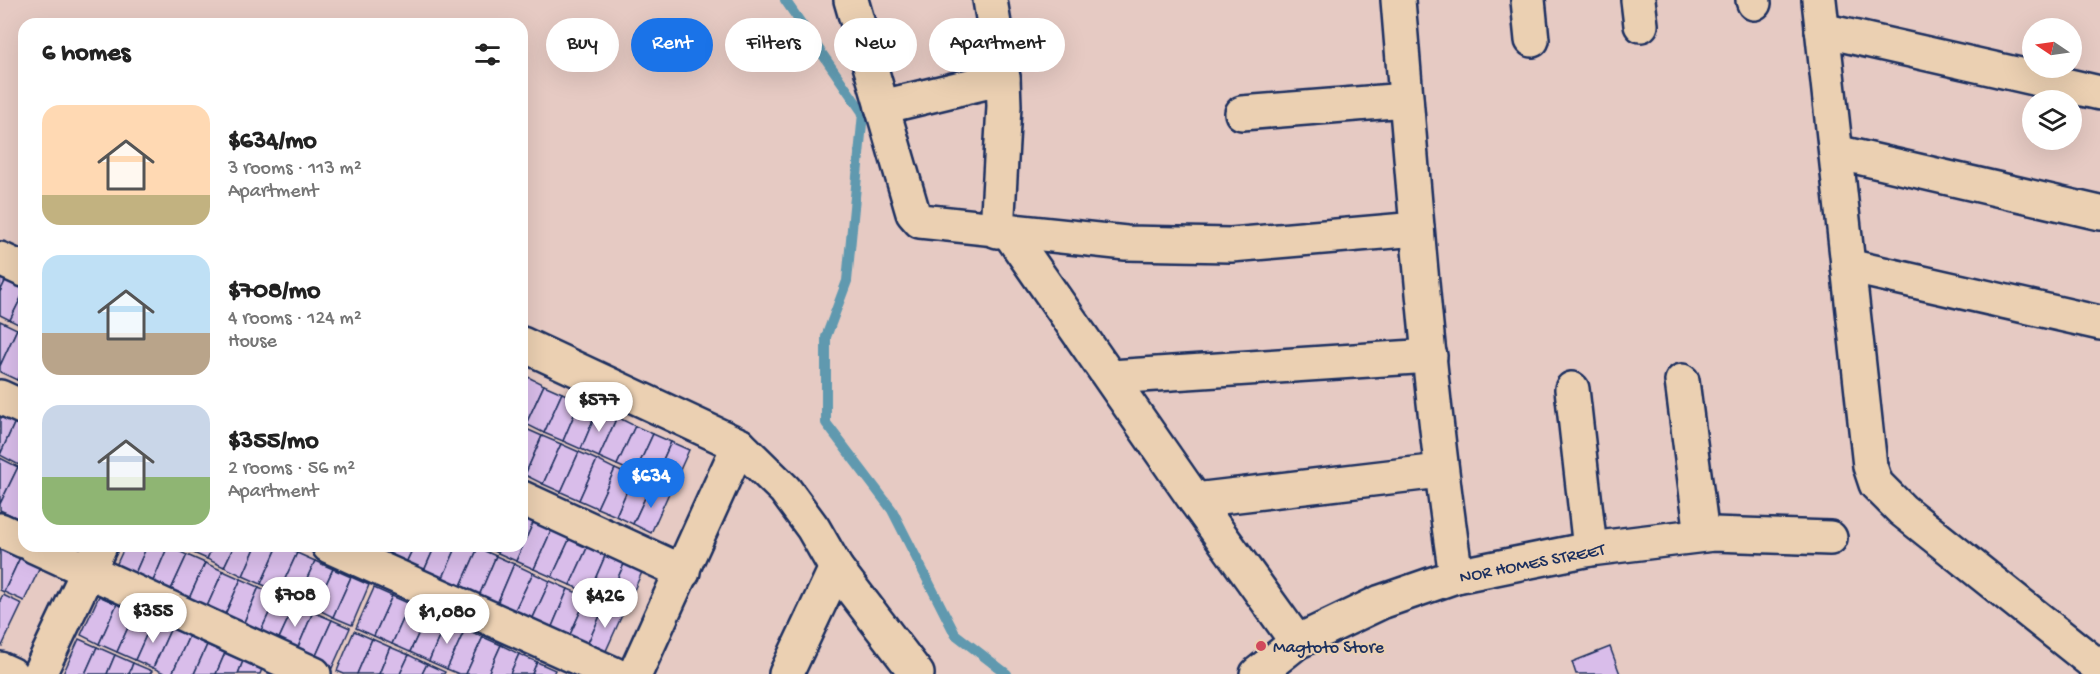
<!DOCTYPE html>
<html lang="en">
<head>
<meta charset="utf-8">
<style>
	:root { --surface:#fff; --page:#f6f6f6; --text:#222; --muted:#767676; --accent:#1a73e8 }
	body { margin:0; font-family:"Gochi Hand",sans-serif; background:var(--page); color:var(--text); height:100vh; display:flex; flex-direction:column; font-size:22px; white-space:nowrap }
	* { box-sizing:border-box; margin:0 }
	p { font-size:20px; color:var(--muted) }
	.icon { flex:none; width:33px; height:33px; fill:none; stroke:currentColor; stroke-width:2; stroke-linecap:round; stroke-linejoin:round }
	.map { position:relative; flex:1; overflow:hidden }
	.drawer { position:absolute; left:18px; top:18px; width:510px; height:534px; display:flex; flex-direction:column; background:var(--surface); border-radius:18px; box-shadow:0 6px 24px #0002 }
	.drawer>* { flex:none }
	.banner { position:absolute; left:546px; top:18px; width:570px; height:54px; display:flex; gap:12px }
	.needle { width:39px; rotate:283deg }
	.buttons { position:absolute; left:2022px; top:18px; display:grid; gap:12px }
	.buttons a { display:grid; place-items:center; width:60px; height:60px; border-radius:50%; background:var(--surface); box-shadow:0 6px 24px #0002; font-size:30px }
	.price { position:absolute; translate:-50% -51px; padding:0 14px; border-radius:21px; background:#fff; color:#222; font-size:20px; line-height:39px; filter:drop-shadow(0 2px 3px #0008) }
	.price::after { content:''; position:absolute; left:50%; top:36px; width:18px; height:14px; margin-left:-9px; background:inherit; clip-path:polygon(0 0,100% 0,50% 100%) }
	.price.current { background:var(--accent); color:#fff }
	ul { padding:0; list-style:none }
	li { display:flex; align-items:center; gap:18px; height:150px; padding:0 24px }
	li span { display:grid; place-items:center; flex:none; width:168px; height:120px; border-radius:18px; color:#555 }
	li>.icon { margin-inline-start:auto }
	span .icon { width:72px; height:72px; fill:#fffc; stroke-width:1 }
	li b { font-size:26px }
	h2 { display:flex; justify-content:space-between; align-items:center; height:72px; padding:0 24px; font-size:26px }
	.pill { padding:0 21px; border-radius:27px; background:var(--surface); box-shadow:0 6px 24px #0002; font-size:21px; line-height:54px }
	.pill.current { background:var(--accent); color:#fff }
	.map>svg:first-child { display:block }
</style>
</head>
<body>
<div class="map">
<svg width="2100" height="674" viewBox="0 0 2100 674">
	<rect width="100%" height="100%" fill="#e6cac3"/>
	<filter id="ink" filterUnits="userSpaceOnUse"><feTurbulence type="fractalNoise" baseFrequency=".0167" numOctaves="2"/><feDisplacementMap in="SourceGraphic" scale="12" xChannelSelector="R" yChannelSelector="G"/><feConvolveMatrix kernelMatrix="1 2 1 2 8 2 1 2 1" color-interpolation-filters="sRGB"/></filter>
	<g filter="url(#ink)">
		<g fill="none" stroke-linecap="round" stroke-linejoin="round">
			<polyline stroke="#6099af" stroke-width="10" points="785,0 863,113 847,281 826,337 826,423 892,510 955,634 1007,674"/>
		</g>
		<g fill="#d9bdea" stroke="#1b2f5e" stroke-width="1.5">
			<polygon points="0,264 11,269 0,292"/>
			<polygon points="11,269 24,275 24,292 10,320 0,315 0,292"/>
			<polygon points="24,292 24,327 10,320"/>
			<polygon points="0,321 17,329 0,366"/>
			<polygon points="17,329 24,332 24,365 17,380 0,372 0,366"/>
			<polygon points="24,365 24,383 17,380"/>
			<polygon points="526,376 544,385 526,424 522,423 522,385"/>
			<polygon points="544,385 562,393 544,433 526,424"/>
			<polygon points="562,393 580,401 563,441 544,433"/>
			<polygon points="580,401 598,409 581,449 563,441"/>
			<polygon points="0,404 19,413 0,455"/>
			<polygon points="598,409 617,417 599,457 581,449"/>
			<polygon points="19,413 24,416 24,455 19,465 0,455"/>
			<polygon points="617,417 635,426 617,465 599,457"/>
			<polygon points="635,426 653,434 635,473 617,465"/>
			<polygon points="524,428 542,436 525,475 522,474 522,433"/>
			<polygon points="653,434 671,442 653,482 635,473"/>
			<polygon points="542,436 561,444 543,484 525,475"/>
			<polygon points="671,442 689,450 671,490 653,482"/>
			<polygon points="561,444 579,452 561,492 543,484"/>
			<polygon points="579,452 597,460 579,500 561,492"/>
			<polygon points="0,458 18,467 0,504"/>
			<polygon points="597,460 615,469 597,508 579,500"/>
			<polygon points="18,467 24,470 24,504 17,518 0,510 0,504"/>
			<polygon points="615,469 633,477 616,516 597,508"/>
			<polygon points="633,477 651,485 633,524 616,516"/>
			<polygon points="651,485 669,493 651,533 633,524"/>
			<polygon points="24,504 24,521 17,518"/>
			<polygon points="522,516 534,521 516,561 498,553 501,546 522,546"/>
			<polygon points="534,521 552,529 534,569 516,561"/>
			<polygon points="552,529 570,538 552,577 534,569"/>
			<polygon points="570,538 588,546 570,585 552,577"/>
			<polygon points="4,540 24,549 4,592 0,590 0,549"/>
			<polygon points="125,546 147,546 133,578 114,570"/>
			<polygon points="147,546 168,546 151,586 133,578"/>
			<polygon points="168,546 187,555 169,594 151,586"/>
			<polygon points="177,546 191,546 189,551"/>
			<polygon points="191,546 213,546 207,559 189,551"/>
			<polygon points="213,546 234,546 224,567 207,559"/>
			<polygon points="234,546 256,546 243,576 224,567"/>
			<polygon points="256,546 278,546 261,584 243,576"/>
			<polygon points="278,546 283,546 297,553 279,592 261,584"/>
			<polygon points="370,546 386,546 383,552"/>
			<polygon points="392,546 414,546 406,563 388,555"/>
			<polygon points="414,546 435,546 424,571 406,563"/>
			<polygon points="435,546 457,546 442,580 424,571"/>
			<polygon points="457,546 478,548 460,588 442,580"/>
			<polygon points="484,546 501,546 498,553"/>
			<polygon points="588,546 606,554 589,593 570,585"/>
			<polygon points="478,548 496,556 479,596 460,588"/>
			<polygon points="24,549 44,559 24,601 4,592"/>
			<polygon points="297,553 315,561 297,600 279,592"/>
			<polygon points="606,554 625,562 607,602 589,593"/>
			<polygon points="187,555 205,563 187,603 169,594"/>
			<polygon points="496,556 514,564 497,604 479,596"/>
			<polygon points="315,561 333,569 315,608 297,600"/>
			<polygon points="625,562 643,570 625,610 607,602"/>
			<polygon points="205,563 223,571 205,611 187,603"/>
			<polygon points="514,564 533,573 514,612 497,604"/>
			<polygon points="333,569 351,577 333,617 315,608"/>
			<polygon points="223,571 241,579 223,619 205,611"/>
			<polygon points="533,573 550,581 532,620 514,612"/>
			<polygon points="351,577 369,585 352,625 333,617"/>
			<polygon points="241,579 259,587 242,627 223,619"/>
			<polygon points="550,581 568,589 551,629 532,620"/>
			<polygon points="259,587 277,596 259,635 242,627"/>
			<polygon points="374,588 392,596 374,636 356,628"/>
			<polygon points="568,589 587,597 569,637 551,629"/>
			<polygon points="3,595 22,604 2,646 0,645 0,600"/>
			<polygon points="99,596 117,604 99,644 81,635"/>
			<polygon points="277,596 295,604 277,643 259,635"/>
			<polygon points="392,596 410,604 392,644 374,636"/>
			<polygon points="587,597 605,605 587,645 569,637"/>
			<polygon points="117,604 135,612 117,652 99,644"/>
			<polygon points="295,604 313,612 296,652 277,643"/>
			<polygon points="410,604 428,613 410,652 392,644"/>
			<polygon points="605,605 623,613 605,653 587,645"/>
			<polygon points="135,612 153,620 135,660 117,652"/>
			<polygon points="313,612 332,620 314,660 296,652"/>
			<polygon points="428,613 446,621 429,661 410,652"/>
			<polygon points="153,620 171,628 153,668 135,660"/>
			<polygon points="332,620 350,628 332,668 314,660"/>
			<polygon points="446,621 465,629 447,669 429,661"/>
			<polygon points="171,628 189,636 172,674 166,674 153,668"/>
			<polygon points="465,629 483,637 466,674 459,674 447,669"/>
			<polygon points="354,631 372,639 357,674 344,674 337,671"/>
			<polygon points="189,636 207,645 194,674 172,674"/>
			<polygon points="483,637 501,645 488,674 466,674"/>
			<polygon points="79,639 97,647 85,674 63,674"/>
			<polygon points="372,639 390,647 379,674 357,674"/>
			<polygon points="207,645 225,653 216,674 194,674"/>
			<polygon points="501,645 519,654 510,674 488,674"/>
			<polygon points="97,647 115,655 107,674 85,674"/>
			<polygon points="390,647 409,655 400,674 379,674"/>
			<polygon points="1610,647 1620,674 1576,674 1572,662"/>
			<polygon points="225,653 243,661 238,674 216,674"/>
			<polygon points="519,654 537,662 532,674 510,674"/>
			<polygon points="115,655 133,663 129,674 107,674"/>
			<polygon points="409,655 427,664 422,674 400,674"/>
			<polygon points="243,661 262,669 260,674 238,674"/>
			<polygon points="537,662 555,670 553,674 532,674"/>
			<polygon points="133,663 152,671 150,674 129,674"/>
			<polygon points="427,664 445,672 444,674 422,674"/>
		</g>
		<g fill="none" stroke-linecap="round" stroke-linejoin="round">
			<g stroke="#1b2f5e" stroke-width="38">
				<g id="minor">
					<polyline points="851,0 913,213 920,221 1126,243 1231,245 1417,229"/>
					<polyline points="990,0 1003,78 1004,106 997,231"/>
					<path d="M1398,0C1414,192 1428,385 1456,576"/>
					<polyline points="1528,0 1532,40"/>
					<polyline points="1638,0 1641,25"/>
					<polyline points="1753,0 1754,3"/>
					<polyline points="1819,0 1870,466 1876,484 1902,510 2100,668"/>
					<polyline points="1822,30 2100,93"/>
					<polyline points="882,107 1003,78"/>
					<polyline points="1242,113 1406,100"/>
					<polyline points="1836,152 2100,213"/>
					<polyline points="1008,231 1195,500 1297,642"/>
					<polyline points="0,259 24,270"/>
					<polyline points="1848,266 2100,323"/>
					<polyline points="522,344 739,445 785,490 813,528 836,568 917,674"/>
					<polyline points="1111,377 1430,356"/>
					<polyline points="1682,381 1702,535"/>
					<polyline points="1572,389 1590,549"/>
					<polyline points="0,397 24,408"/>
					<polyline points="522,498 683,572"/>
					<polyline points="1195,500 1440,471"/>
					<polyline points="0,530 24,541"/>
					<polyline points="34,546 314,674"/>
					<polyline points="329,546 614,674"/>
					<polyline points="0,669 11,674"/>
					<polyline points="39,674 100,546"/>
					<polyline points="635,674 739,445"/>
					<polyline points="786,674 836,568"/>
					<polyline points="1257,674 1297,642 1381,602 1456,576 1590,549 1713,534 1830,538"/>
				</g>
			</g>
			<use href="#minor" stroke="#ebd0b2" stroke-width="33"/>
		</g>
	</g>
	<circle fill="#d1495b" stroke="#ebd0b2" stroke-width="2" cx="1261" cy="646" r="6"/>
	<g text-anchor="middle" stroke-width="4.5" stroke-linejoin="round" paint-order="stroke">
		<g font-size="18" fill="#1b2f5e" stroke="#ebd0b2">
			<text transform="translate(1532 562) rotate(-11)" y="6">NOR HOMES STREET</text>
		</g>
		<g font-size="18" fill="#1b2f5e" stroke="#ebd0b2" text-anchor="start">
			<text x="1273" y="652">Magtoto Store</text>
		</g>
	</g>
</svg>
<div class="buttons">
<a><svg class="needle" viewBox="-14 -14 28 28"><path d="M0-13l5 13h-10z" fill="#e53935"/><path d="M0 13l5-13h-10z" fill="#767676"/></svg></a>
<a><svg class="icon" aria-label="layers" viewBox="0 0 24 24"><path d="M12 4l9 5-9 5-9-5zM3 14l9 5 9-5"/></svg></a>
</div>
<b class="price" style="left:599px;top:433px">$577</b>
<b class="price current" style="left:651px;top:509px">$634</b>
<b class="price" style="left:295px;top:628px">$708</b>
<b class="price" style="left:605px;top:629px">$426</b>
<b class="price" style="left:153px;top:644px">$355</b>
<b class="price" style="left:447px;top:645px">$1,080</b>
<div class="banner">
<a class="pill">Buy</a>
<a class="pill current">Rent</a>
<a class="pill">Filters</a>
<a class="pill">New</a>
<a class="pill">Apartment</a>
</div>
<section class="drawer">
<h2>6 homes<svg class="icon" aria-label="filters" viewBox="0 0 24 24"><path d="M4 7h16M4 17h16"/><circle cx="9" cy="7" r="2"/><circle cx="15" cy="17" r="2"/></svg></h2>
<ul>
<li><span style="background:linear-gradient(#ffd9b3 75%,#c2b280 0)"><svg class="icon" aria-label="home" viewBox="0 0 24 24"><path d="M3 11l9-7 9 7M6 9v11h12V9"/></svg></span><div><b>$634/mo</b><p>3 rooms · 113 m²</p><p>Apartment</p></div></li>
<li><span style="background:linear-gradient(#bfe0f5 65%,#b9a48a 0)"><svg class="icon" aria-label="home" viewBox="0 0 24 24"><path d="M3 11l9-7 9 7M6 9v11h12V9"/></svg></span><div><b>$708/mo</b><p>4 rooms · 124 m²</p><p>House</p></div></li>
<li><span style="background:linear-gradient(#c9d6e8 60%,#8fb573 0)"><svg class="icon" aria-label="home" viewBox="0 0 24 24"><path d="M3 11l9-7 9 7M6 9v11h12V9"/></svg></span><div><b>$355/mo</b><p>2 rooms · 56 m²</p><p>Apartment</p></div></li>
</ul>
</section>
</div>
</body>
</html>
